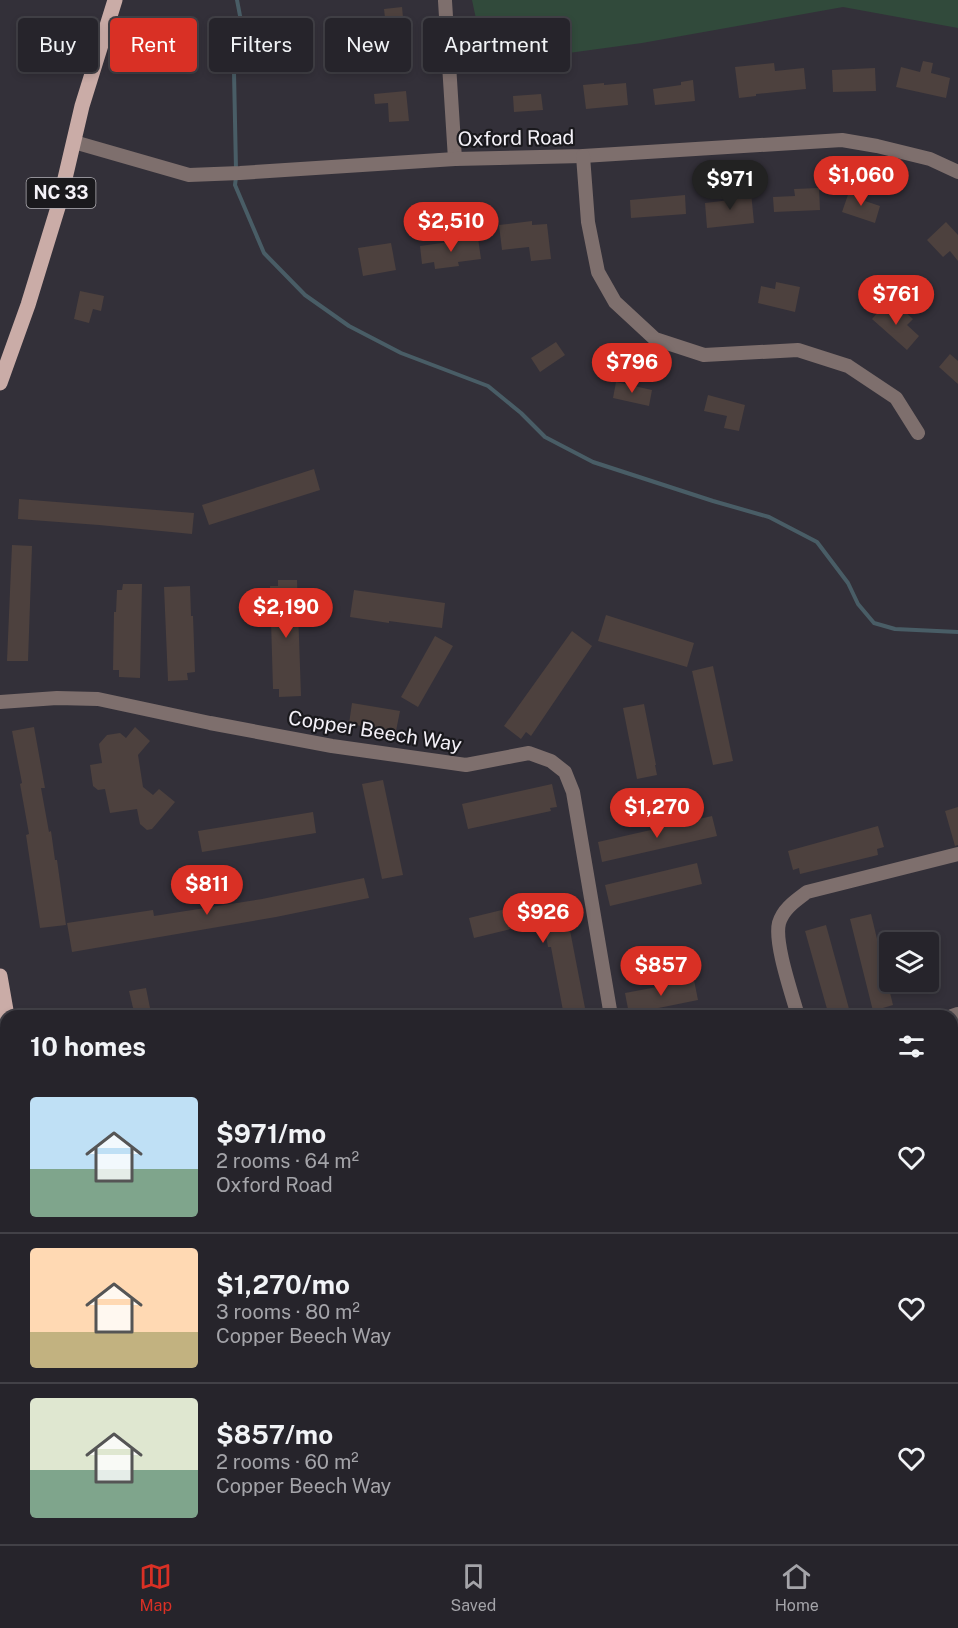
<!DOCTYPE html>
<html lang="en">
<head>
<meta charset="utf-8">
<style>
	:root { --surface:#26242b; --page:#2e2c33; --text:#f1f3f6; --muted:#a4a4a9; --line:#424147; --accent:#d93025 }
	body { margin:0; font-family:"Public Sans",sans-serif; background:var(--page); color:var(--text); height:100vh; display:flex; flex-direction:column; font-size:22px; white-space:nowrap }
	* { box-sizing:border-box; margin:0 }
	p { font-size:20px; color:var(--muted) }
	.icon { flex:none; width:33px; height:33px; fill:none; stroke:currentColor; stroke-width:2; stroke-linecap:round; stroke-linejoin:round }
	.map { position:relative; flex:1; overflow:hidden }
	.panel { position:absolute; left:0px; top:1010px; width:958px; height:536px; display:flex; flex-direction:column; background:var(--surface); border-radius:18px 18px 0 0; box-shadow:0 3px 9px #0003,0 0 0 2px var(--line) }
	.panel>* { flex:none }
	.banner { position:absolute; left:18px; top:18px; width:600px; height:54px; display:flex; gap:12px }
	.buttons { position:absolute; left:879px; top:932px; display:grid; gap:12px }
	.buttons a { display:grid; place-items:center; width:60px; height:60px; border-radius:6px; background:var(--surface); box-shadow:0 3px 9px #0003,0 0 0 2px var(--line); font-size:30px }
	.price { position:absolute; translate:-50% -51px; padding:0 14px; border-radius:21px; background:var(--accent); color:#fff; font-size:20px; line-height:39px; filter:drop-shadow(0 2px 3px #0008) }
	.price::after { content:''; position:absolute; left:50%; top:36px; width:18px; height:14px; margin-left:-9px; background:inherit; clip-path:polygon(0 0,100% 0,50% 100%) }
	.price.active { background:#222; color:#fff }
	ul { padding:0; list-style:none }
	li { display:flex; align-items:center; gap:18px; height:150px; padding:0 30px }
	li+li { border-top:2px solid var(--line) }
	li span { display:grid; place-items:center; flex:none; width:168px; height:120px; border-radius:6px; color:#555 }
	li>.icon { margin-inline-start:auto }
	span .icon { width:72px; height:72px; fill:#fffc; stroke-width:1 }
	li b { font-size:26px }
	h2 { display:flex; justify-content:space-between; align-items:center; height:72px; padding:0 30px; font-size:26px }
	.chip { padding:0 21px; border-radius:6px; background:var(--surface); box-shadow:0 3px 9px #0003,0 0 0 2px var(--line); font-size:21px; line-height:54px }
	.chip.active { background:var(--accent); color:#fff }
	.tab-bar { display:flex; justify-content:space-around; align-items:center; height:84px; border-top:2px solid var(--line); background:var(--surface); font-size:16px; color:var(--muted) }
	.tab-bar a { display:grid; justify-items:center; gap:3px }
	.tab-bar .active { color:var(--accent) }
	.map>svg:first-child { display:block }
</style>
</head>
<body>
<div class="map">
<svg width="958" height="1544" viewBox="0 0 958 1544">
	<rect width="100%" height="100%" fill="#333039"/>
	<polygon fill="#314a3b" points="472,0 958,0 958,28 843,7 642,43 495,63 483,52"/>
	<g fill="none" stroke-linecap="round" stroke-linejoin="round">
		<g stroke="#495d66" stroke-width="4">
			<polyline points="236,170 234,72 241,21 237,0"/>
			<polyline points="236,177 235,185 264,253 305,295 349,326 401,353 488,386 521,413 545,437 593,462 713,501 769,517 817,542 848,583 858,604 874,623 895,629 958,632"/>
		</g>
	</g>
	<g fill="#4d413e">
		<polygon points="402,7 407,60 390,61 384,9"/>
		<polygon points="923,61 933,63 931,73 950,78 946,98 896,87 901,67 920,72"/>
		<polygon points="774,63 775,71 804,68 806,89 756,94 756,96 739,98 735,67"/>
		<polygon points="875,68 876,91 833,92 832,70"/>
		<polygon points="693,80 695,101 655,105 653,89 681,85 681,82"/>
		<polygon points="604,83 604,85 626,83 628,105 586,109 583,85"/>
		<polygon points="406,91 409,121 389,122 388,103 375,104 374,94"/>
		<polygon points="541,94 543,110 514,112 513,96"/>
		<polygon points="819,188 820,210 774,212 773,197 795,196 794,189"/>
		<polygon points="850,189 867,195 865,201 880,206 875,223 842,212"/>
		<polygon points="751,192 754,223 707,228 705,203 730,200 730,194"/>
		<polygon points="685,195 686,214 631,218 630,200"/>
		<polygon points="532,221 532,225 547,224 551,259 531,261 529,247 502,250 499,225"/>
		<polygon points="946,222 958,235 958,261 950,251 943,257 927,240"/>
		<polygon points="478,238 481,259 458,262 459,266 435,269 434,262 422,264 420,246"/>
		<polygon points="391,243 396,270 363,276 358,248"/>
		<polygon points="776,282 800,287 795,312 758,303 761,286 775,289"/>
		<polygon points="80,291 104,296 101,311 93,309 89,323 74,319"/>
		<polygon points="885,304 900,317 905,312 913,319 907,325 919,336 907,350 872,319"/>
		<polygon points="556,342 565,355 540,372 531,358"/>
		<polygon points="950,354 958,361 958,384 939,367"/>
		<polygon points="616,382 652,390 649,406 613,398"/>
		<polygon points="708,395 745,405 739,431 724,428 727,416 704,411"/>
		<polygon points="314,469 320,490 209,525 202,505"/>
		<polygon points="19,499 194,513 192,534 99,525 18,519"/>
		<polygon points="12,545 32,546 28,661 7,661"/>
		<polygon points="278,580 297,580 301,696 279,697 279,689 273,689 270,586 278,586"/>
		<polygon points="123,584 142,584 140,678 119,677 119,670 113,670 114,612 116,612 117,590 122,590"/>
		<polygon points="190,586 191,616 193,616 195,672 187,673 188,680 168,681 164,587"/>
		<polygon points="354,590 445,603 442,628 389,621 389,623 350,617"/>
		<polygon points="606,615 694,643 687,667 598,641"/>
		<polygon points="572,631 592,646 531,736 526,732 521,739 504,726"/>
		<polygon points="435,636 453,646 418,707 401,697"/>
		<polygon points="713,666 733,761 713,765 692,671"/>
		<polygon points="352,703 400,711 396,731 349,724"/>
		<polygon points="644,704 656,765 655,765 657,775 637,779 623,708"/>
		<polygon points="34,727 45,788 41,788 49,832 51,831 55,860 57,860 66,925 40,928 26,835 29,834 20,784 22,783 12,731"/>
		<polygon points="135,727 150,741 138,755 143,787 153,795 159,789 175,802 152,829 147,830 140,824 137,809 110,813 105,789 98,790 93,786 90,765 102,763 99,744 107,735 120,733 126,738"/>
		<polygon points="383,780 403,875 382,879 362,784"/>
		<polygon points="552,784 557,807 550,808 551,811 468,829 462,804"/>
		<polygon points="958,807 958,845 955,846 945,811"/>
		<polygon points="313,812 316,833 202,852 198,831"/>
		<polygon points="712,816 717,836 602,862 598,842"/>
		<polygon points="878,826 884,847 877,849 878,855 800,874 799,868 793,870 788,851"/>
		<polygon points="697,863 702,884 610,906 605,885"/>
		<polygon points="364,878 369,898 276,917 72,952 67,923 153,910 154,916 262,899"/>
		<polygon points="559,896 566,926 569,925 573,946 585,1008 583,1008 585,1016 564,1016 551,947 548,947 543,921 474,938 469,918"/>
		<polygon points="871,914 893,1005 873,1011 850,919"/>
		<polygon points="826,925 851,1016 829,1016 805,931"/>
		<polygon points="694,980 698,1000 629,1014 625,993"/>
		<polygon points="146,988 150,1008 134,1012 129,991"/>
	</g>
	<g fill="none" stroke-linecap="round" stroke-linejoin="round">
		<g stroke="#7e6f6d" stroke-width="7">
			<polyline points="0,1155 6,1155"/>
			<polyline points="0,1299 6,1297"/>
			<polyline points="952,1370 958,1391"/>
			<polyline points="0,1412 6,1410"/>
			<polyline points="0,1491 6,1489"/>
			<polyline points="739,1539 740,1544"/>
			<polyline points="865,1539 866,1542"/>
		</g>
		<g stroke="#7e6f6d" stroke-width="14">
			<polyline points="445,1 455,159"/>
			<polyline points="74,142 189,175 240,173 455,159 583,156 842,140 877,146 930,159 958,172"/>
			<polyline points="583,156 588,222 598,272 615,302 655,339 704,355 798,350 848,366 896,398 918,433"/>
			<polyline points="0,702 57,698 98,699 210,723 332,746 466,765 529,753 551,761 565,772 573,792 611,1016"/>
			<path d="M798,1016C792,994 774,943 779,923C783,909 795,901 807,892L958,854"/>
			<polyline points="952,1016 958,1014"/>
			<polyline points="952,1169 958,1167"/>
			<polyline points="952,1334 958,1333"/>
			<polyline points="514,1544 515,1539"/>
		</g>
		<g stroke="#caaca7" stroke-width="15">
			<polyline points="0,383 28,305 59,204 82,106 115,0"/>
			<polyline points="0,976 7,1016"/>
			<polyline points="102,1539 103,1544"/>
		</g>
	</g>
	<g text-anchor="middle" stroke-width="4.5" stroke-linejoin="round" paint-order="stroke">
		<rect fill="#1a191d" stroke="#b3b0b6" stroke-width="1.5" x="26.5" y="178" width="69" height="30" rx="4.5"/>
		<g font-size="18" font-weight="bold" fill="#f4f1f8">
			<text x="61" y="199">NC 33</text>
		</g>
		<g font-size="20" fill="#f4f1f8" stroke="#1a191d">
			<text transform="translate(516 138) rotate(-1)" y="7">Oxford Road</text>
			<text transform="translate(375 731) rotate(9)" y="7">Copper Beech Way</text>
		</g>
	</g>
</svg>
<div class="buttons">
<a><svg class="icon" aria-label="layers" viewBox="0 0 24 24"><path d="M12 4l9 5-9 5-9-5zM3 14l9 5 9-5"/></svg></a>
</div>
<b class="price" style="left:861px;top:207px">$1,060</b>
<b class="price active" style="left:730px;top:211px">$971</b>
<b class="price" style="left:451px;top:253px">$2,510</b>
<b class="price" style="left:896px;top:326px">$761</b>
<b class="price" style="left:632px;top:394px">$796</b>
<b class="price" style="left:286px;top:639px">$2,190</b>
<b class="price" style="left:657px;top:839px">$1,270</b>
<b class="price" style="left:207px;top:916px">$811</b>
<b class="price" style="left:543px;top:944px">$926</b>
<b class="price" style="left:661px;top:997px">$857</b>
<div class="banner">
<a class="chip">Buy</a>
<a class="chip active">Rent</a>
<a class="chip">Filters</a>
<a class="chip">New</a>
<a class="chip">Apartment</a>
</div>
<section class="panel">
<h2>10 homes<svg class="icon" aria-label="filters" viewBox="0 0 24 24"><path d="M4 7h16M4 17h16"/><circle cx="9" cy="7" r="2"/><circle cx="15" cy="17" r="2"/></svg></h2>
<ul>
<li><span style="background:linear-gradient(#bfe0f5 60%,#7fa58c 0)"><svg class="icon" aria-label="home" viewBox="0 0 24 24"><path d="M3 11l9-7 9 7M6 9v11h12V9"/></svg></span><div><b>$971/mo</b><p>2 rooms · 64 m²</p><p>Oxford Road</p></div><svg class="icon" aria-label="heart" viewBox="0 0 24 24"><path d="M12 20l-8-8c-3-5 5-10 8-4 3-6 11-1 8 4z"/></svg></li>
<li><span style="background:linear-gradient(#ffd9b3 70%,#c2b280 0)"><svg class="icon" aria-label="home" viewBox="0 0 24 24"><path d="M3 11l9-7 9 7M6 9v11h12V9"/></svg></span><div><b>$1,270/mo</b><p>3 rooms · 80 m²</p><p>Copper Beech Way</p></div><svg class="icon" aria-label="heart" viewBox="0 0 24 24"><path d="M12 20l-8-8c-3-5 5-10 8-4 3-6 11-1 8 4z"/></svg></li>
<li><span style="background:linear-gradient(#dfe7d0 60%,#7fa58c 0)"><svg class="icon" aria-label="home" viewBox="0 0 24 24"><path d="M3 11l9-7 9 7M6 9v11h12V9"/></svg></span><div><b>$857/mo</b><p>2 rooms · 60 m²</p><p>Copper Beech Way</p></div><svg class="icon" aria-label="heart" viewBox="0 0 24 24"><path d="M12 20l-8-8c-3-5 5-10 8-4 3-6 11-1 8 4z"/></svg></li>
</ul>
</section>
</div>
<nav class="tab-bar">
<a class="active"><svg class="icon" aria-label="map" viewBox="0 0 24 24"><path d="M3 6l6-2 6 2 6-2v14l-6 2-6-2-6 2zM9 4v14M15 6v14"/></svg>Map</a>
<a><svg class="icon" aria-label="saved" viewBox="0 0 24 24"><path d="M7 4h10v16l-5-4-5 4z"/></svg>Saved</a>
<a><svg class="icon" aria-label="home" viewBox="0 0 24 24"><path d="M3 11l9-7 9 7M6 9v11h12V9"/></svg>Home</a>
</nav>
</body>
</html>
